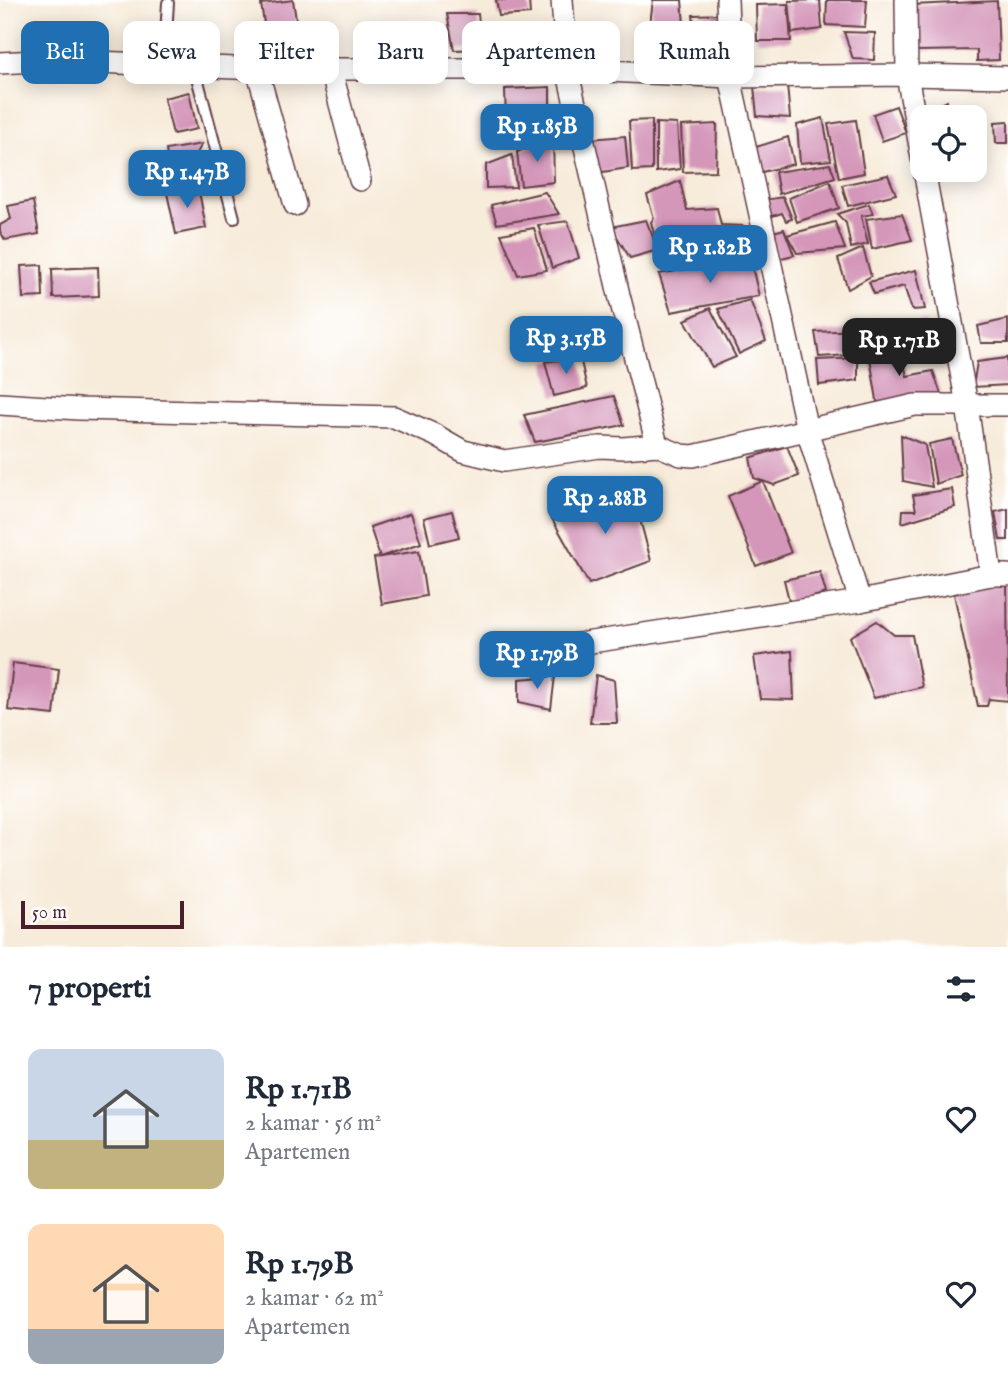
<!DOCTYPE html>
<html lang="id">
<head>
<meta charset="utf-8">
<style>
	:root { --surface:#fff; --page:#f6f6f7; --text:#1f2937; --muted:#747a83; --accent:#1f6fb2 }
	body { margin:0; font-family:"IM FELL English",serif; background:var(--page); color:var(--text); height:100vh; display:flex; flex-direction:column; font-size:26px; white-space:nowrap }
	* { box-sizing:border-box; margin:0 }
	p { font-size:23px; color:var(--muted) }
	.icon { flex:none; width:38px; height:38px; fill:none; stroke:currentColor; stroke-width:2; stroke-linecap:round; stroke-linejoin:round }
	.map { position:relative; height:947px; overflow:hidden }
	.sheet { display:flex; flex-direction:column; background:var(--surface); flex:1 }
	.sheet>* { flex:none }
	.banner { position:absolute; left:21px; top:21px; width:966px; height:63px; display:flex; gap:14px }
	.controls { position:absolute; left:910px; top:105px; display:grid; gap:14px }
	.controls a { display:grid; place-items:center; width:77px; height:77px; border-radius:14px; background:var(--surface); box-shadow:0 4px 18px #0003; font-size:35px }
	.scale { position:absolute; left:21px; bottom:18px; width:163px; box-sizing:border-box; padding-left:7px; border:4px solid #4a1f2b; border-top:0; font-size:19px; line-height:24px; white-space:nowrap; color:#4a1f2b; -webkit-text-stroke:5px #fff; paint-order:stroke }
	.price { position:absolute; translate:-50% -60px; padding:0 16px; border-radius:14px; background:var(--accent); color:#fff; font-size:23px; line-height:46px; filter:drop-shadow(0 2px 4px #0008) }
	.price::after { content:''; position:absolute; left:50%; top:42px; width:21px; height:16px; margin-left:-10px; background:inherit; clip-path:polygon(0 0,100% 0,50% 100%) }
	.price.active { background:#222; color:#fff }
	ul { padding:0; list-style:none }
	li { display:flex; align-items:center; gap:21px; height:175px; padding:0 28px }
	li span { display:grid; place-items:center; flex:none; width:196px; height:140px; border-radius:14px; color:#555 }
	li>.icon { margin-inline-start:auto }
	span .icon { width:84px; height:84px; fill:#fffc; stroke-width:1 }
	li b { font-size:30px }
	h2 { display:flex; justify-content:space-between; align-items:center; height:84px; padding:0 28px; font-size:30px }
	.pill { padding:0 24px; border-radius:14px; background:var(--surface); box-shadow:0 4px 18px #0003; font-size:24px; line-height:63px }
	.pill.active { background:var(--accent); color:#fff }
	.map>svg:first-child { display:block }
</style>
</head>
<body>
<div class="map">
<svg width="1008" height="947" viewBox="0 0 1008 947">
	<rect width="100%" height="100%" fill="#fff"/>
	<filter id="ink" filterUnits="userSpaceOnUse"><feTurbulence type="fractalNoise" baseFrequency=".0143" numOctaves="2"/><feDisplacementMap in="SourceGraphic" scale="14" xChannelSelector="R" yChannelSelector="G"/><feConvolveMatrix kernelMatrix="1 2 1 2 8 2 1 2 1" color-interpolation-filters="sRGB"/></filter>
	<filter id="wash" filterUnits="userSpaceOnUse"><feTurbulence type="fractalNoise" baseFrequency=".00686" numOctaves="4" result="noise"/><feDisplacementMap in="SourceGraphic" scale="28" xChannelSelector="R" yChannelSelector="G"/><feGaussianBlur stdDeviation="1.57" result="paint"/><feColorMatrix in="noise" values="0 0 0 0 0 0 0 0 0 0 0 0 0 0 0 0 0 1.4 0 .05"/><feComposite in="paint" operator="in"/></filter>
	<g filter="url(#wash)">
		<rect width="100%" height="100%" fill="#f7ebd9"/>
		<g id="blocks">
			<g fill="#d496b9">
				<polygon points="293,0 300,45 268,49 261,4"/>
				<polygon points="496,0 529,0 530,14 499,16"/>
				<polygon points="653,0 682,0 684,25 650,24"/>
				<polygon points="820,0 822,29 792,33 789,1"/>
				<polygon points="827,0 867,0 865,27 826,25"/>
				<polygon points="997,1 999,60 977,61 977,50 916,51 913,5"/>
				<polygon points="788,4 791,41 757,41 756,5"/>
				<polygon points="447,14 478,14 482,49 454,50"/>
				<polygon points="725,14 721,52 697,53 693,15"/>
				<polygon points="844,32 875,33 874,60 853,59"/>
				<polygon points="787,85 790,118 757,116 754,86"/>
				<polygon points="550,87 550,120 506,121 505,89"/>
				<polygon points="189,92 197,129 173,134 164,98"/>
				<polygon points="947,101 949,117 918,116"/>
				<polygon points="952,105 978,110 976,124 975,117 954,117"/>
				<polygon points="896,106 906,133 882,141 873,114"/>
				<polygon points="823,118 831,160 800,163 797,125"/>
				<polygon points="652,120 652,170 632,171 629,121"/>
				<polygon points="856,120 864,173 839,178 828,124"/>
				<polygon points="1008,121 1008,143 996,143 995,122"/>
				<polygon points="656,123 677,124 680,169 656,172"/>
				<polygon points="717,124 716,171 683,172 681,126"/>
				<polygon points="625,136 628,168 596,173 591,139"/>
				<polygon points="553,137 554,182 521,186 517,152"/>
				<polygon points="788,137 794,164 758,173 750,149"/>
				<polygon points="202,144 177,189 171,180 166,150"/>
				<polygon points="512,155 516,187 486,188 486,165"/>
				<polygon points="830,164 835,177 779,194 775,172"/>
				<polygon points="888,175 896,194 848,206 842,185"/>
				<polygon points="680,181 687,210 717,208 721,225 744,226 752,254 662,265 651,222 654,218 647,195"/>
				<polygon points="830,181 839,208 797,222 789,198"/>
				<polygon points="198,186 206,228 176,234 167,193"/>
				<polygon points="545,192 559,214 497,224 491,205"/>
				<polygon points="783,197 792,219 786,221 782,213 769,217 764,200"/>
				<polygon points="33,201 39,234 5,240 0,231 0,225 11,219 8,206"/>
				<polygon points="869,204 873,214 861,216 868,244 851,248 846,223 837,214"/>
				<polygon points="902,214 912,240 872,249 866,219"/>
				<polygon points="646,220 658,250 630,258 611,227"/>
				<polygon points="568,221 579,258 552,268 538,225"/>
				<polygon points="835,222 845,249 797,253 787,235"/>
				<polygon points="534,228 547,270 518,275 501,234"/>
				<polygon points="784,229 794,255 777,259 770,233"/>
				<polygon points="863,248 871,276 848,289 838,259"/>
				<polygon points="750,258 759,296 671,312 659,274"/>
				<polygon points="42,265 43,297 23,298 21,266"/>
				<polygon points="98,267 99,296 53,298 52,269"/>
				<polygon points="916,270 925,309 912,310 904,286 874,294 869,282"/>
				<polygon points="750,300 766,341 739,354 718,309"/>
				<polygon points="710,308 736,357 712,367 685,320"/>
				<polygon points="1008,319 1008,343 981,343 978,326"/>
				<polygon points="925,322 925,340 888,343 885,328"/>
				<polygon points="858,330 863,354 819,357 815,332"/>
				<polygon points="899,344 907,376 933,371 941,394 878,406 869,352"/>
				<polygon points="580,357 587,388 554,396 545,362"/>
				<polygon points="858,358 858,380 819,385 817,360"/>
				<polygon points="1007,358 1008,385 973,387 977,362"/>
				<polygon points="614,396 624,425 535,442 524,415"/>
				<polygon points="901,435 925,445 932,487 903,481"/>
				<polygon points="952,439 961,475 936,484 929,444"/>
				<polygon points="787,446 799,476 774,485 754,478 750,458"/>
				<polygon points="763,481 791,553 756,566 728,496"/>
				<polygon points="632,489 651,561 589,584 551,517"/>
				<polygon points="952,489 955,507 902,523 903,510 916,510 913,495"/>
				<polygon points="1008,509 1008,540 1000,540 995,512"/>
				<polygon points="452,511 459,537 430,544 424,518"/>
				<polygon points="411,513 421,543 380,557 370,527"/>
				<polygon points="419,551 426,596 382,604 374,558"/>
				<polygon points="820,572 826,593 790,604 784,580"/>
				<polygon points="1007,580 1008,701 989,699 987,706 978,706 954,594"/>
				<polygon points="877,621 894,635 912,635 922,687 874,698 850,637"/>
				<polygon points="792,651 794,700 760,699 754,656"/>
				<polygon points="13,663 59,669 54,715 8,710"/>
				<polygon points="596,675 614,680 617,723 590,723"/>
				<polygon points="555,676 551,709 519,702 519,679"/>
			</g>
		</g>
	</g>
	<g filter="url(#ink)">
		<use href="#blocks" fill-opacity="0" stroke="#643e45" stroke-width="2"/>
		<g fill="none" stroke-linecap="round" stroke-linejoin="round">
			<g stroke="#643e45" stroke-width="14">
				<g id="lane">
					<polyline points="164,65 168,3"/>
					<polyline points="194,66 234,218"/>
				</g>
			</g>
			<g stroke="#643e45" stroke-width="24">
				<g id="street">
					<polyline points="562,0 567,69 619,295 657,445"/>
					<polyline points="727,0 730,77 807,430 860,601"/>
					<polyline points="906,0 907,75 922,158"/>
					<polyline points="0,63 52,60 257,69 567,69 730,77 907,75 1008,77"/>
					<polyline points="257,69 295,205"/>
					<polyline points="331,70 360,180"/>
					<polyline points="924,170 967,405 991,575"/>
					<polyline points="0,404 79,409 394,417 435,435 463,451 504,461 600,447 623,448 657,445 681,455 693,456 915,405 1008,405"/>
					<polyline points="526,652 860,601 991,575 1008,575"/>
				</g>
			</g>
			<use href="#lane" stroke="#fff" stroke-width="10"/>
			<use href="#street" stroke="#fff" stroke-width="21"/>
		</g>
	</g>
</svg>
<div class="controls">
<a><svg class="icon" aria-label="locate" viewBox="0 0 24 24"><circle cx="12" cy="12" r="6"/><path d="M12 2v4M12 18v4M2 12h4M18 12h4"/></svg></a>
</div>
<div class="scale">50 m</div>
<b class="price" style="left:537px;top:164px">Rp 1.85B</b>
<b class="price" style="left:187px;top:210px">Rp 1.47B</b>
<b class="price" style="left:710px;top:285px">Rp 1.82B</b>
<b class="price" style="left:566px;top:376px">Rp 3.15B</b>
<b class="price active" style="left:899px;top:378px">Rp 1.71B</b>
<b class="price" style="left:605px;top:536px">Rp 2.88B</b>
<b class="price" style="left:537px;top:691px">Rp 1.79B</b>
<div class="banner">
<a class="pill active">Beli</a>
<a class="pill">Sewa</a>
<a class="pill">Filter</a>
<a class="pill">Baru</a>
<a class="pill">Apartemen</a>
<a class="pill">Rumah</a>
</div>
</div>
<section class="sheet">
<h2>7 properti<svg class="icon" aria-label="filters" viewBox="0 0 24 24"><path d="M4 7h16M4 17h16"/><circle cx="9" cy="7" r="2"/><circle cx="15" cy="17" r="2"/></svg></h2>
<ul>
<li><span style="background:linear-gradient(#c9d6e8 65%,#c2b280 0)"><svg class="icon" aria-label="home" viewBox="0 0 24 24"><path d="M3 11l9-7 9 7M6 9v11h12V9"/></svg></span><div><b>Rp 1.71B</b><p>2 kamar · 56 m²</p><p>Apartemen</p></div><svg class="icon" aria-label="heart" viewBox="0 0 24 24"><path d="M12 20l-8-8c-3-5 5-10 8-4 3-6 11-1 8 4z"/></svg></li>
<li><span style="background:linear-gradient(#ffd9b3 75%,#9aa5b1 0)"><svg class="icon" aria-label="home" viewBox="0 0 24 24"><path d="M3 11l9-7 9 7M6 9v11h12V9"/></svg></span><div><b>Rp 1.79B</b><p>2 kamar · 62 m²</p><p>Apartemen</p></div><svg class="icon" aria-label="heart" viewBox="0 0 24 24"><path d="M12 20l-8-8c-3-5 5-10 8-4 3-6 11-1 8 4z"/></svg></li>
</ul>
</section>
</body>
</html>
